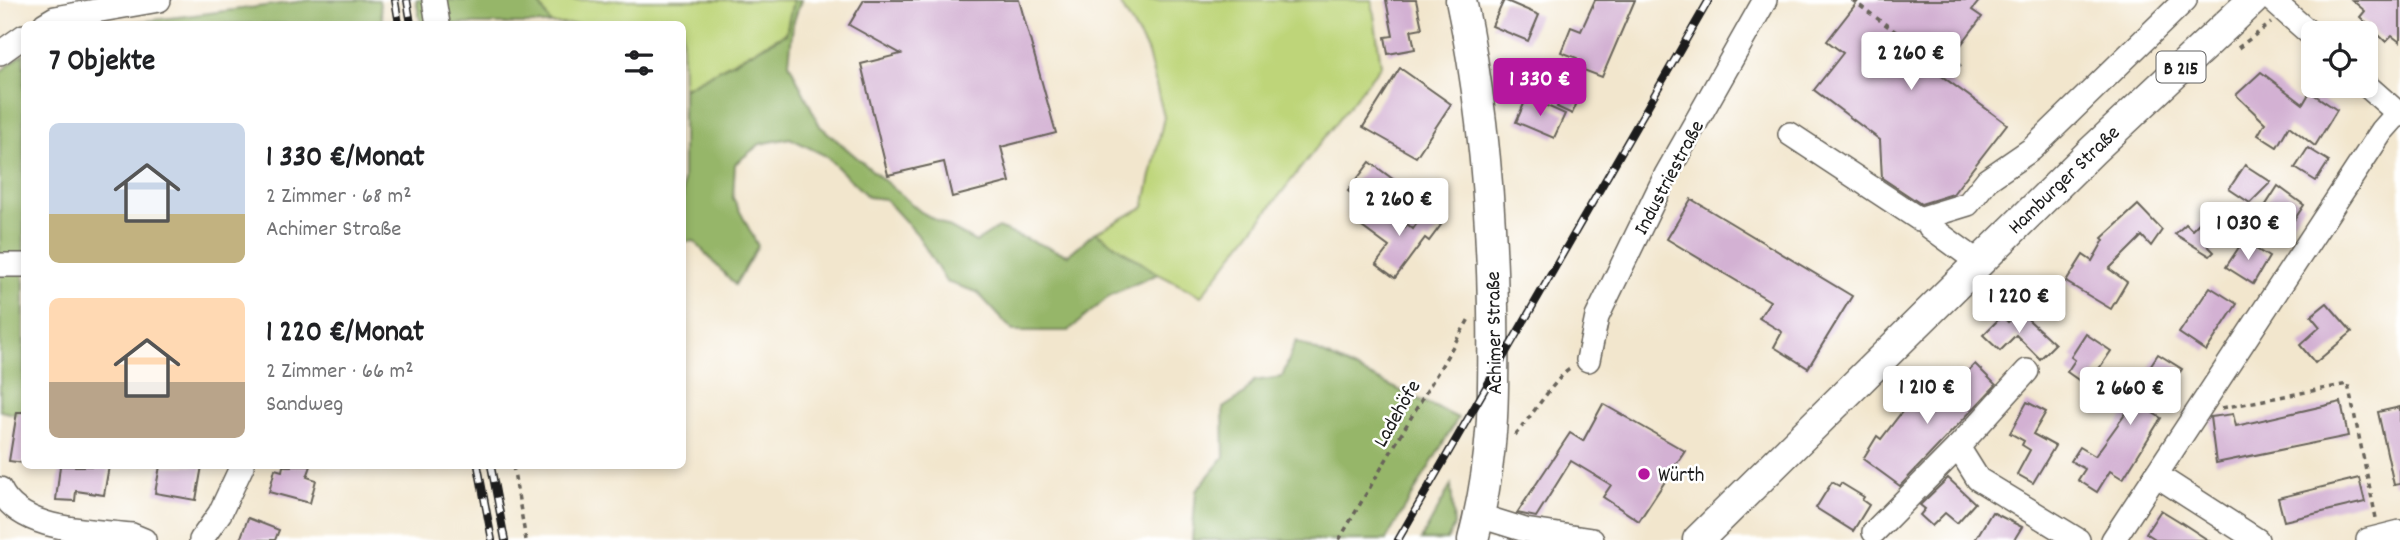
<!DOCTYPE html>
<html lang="de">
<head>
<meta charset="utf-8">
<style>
	:root { --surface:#fff; --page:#f2f2f2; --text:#202124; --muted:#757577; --accent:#b5179e }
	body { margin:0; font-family:Dekko,sans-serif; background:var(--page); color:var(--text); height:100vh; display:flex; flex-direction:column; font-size:26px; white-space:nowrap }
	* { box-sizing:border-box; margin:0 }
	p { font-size:23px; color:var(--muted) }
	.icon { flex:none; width:38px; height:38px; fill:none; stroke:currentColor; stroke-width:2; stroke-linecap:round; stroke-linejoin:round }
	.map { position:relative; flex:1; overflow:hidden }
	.drawer { position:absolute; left:21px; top:21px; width:665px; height:448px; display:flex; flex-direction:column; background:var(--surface); border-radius:10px; box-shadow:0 4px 10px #0003 }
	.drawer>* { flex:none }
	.buttons { position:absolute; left:2301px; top:21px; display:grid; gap:14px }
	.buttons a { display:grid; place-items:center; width:77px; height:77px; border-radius:10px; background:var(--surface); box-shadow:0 4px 10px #0003; font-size:35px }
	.price { position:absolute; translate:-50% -60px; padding:0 16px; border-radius:7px; background:#fff; color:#222; font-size:23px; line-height:46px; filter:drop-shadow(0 2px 4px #0008) }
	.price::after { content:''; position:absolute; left:50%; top:42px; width:21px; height:16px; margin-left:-10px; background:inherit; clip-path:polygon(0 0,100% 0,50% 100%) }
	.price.current { background:var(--accent); color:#fff }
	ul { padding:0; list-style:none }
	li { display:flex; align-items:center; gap:21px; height:175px; padding:0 28px }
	li span { display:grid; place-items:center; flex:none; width:196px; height:140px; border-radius:10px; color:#555 }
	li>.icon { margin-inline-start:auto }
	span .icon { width:84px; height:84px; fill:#fffc; stroke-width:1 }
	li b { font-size:30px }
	h2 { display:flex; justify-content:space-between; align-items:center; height:84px; padding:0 28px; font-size:30px }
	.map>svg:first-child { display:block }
</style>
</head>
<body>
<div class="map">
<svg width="2400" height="540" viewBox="0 0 2400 540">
	<rect width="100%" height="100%" fill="#fff"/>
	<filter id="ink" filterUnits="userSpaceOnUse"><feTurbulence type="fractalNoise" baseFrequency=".0143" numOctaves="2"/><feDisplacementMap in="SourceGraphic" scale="14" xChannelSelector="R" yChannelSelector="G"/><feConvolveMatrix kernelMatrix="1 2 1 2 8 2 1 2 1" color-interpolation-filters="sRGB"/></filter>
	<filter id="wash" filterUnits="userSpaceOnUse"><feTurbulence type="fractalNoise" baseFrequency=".00686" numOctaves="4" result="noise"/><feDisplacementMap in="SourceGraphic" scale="28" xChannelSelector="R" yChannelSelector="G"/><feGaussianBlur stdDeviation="1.57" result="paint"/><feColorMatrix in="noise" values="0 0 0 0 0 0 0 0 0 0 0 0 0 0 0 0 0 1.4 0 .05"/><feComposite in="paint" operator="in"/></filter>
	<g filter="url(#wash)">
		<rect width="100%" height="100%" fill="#f2e6cd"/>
		<g fill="#bed579" stroke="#6d784a" stroke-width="2">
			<polygon points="537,0 793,0 786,33 683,89 682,24 551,24"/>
			<polygon points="1118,0 1372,0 1381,65 1201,296 1158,274 1096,232 1144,207 1164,117 1147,50"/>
		</g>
		<g fill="#96b669" stroke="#596942" stroke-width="2">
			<polygon points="312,0 379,0 383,24 122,24"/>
			<polygon points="416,0 537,0 551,24 421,24"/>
			<polygon points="793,0 801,0 793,24 789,63 820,126 921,212 976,242 998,228 1068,255 1095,232 1158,274 1112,294 1068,331 1013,331 977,292 946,282 917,234 885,199 868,197 826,156 790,138 760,144 735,164 733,198 758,246 735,285 694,241 683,242 683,89 786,34"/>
			<polygon points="24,53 24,416 0,411 0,72"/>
			<polygon points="1296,341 1458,418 1386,540 1192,540 1196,491 1224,457 1223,408 1243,395 1254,381 1282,377"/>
			<polygon points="1451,485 1454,525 1447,540 1421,540"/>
		</g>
		<g id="blocks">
			<g fill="#d3b1d3">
				<polygon points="864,0 1019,0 1056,133 1001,147 1010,182 952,197 944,162 888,175 861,64 901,54 849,25"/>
				<polygon points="1386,0 1416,0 1422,28 1411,30 1415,49 1388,54 1385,37 1393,36"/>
				<polygon points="1504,0 1539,15 1528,41 1492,26"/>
				<polygon points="1595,0 1635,0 1602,77 1573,66 1577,58 1561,52 1571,27 1581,31"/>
				<polygon points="1859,0 1980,0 1972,10 1982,17 1939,74 2007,124 1953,194 1921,204 1882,178 1880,140 1814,90 1843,53 1827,41"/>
				<polygon points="2352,0 2400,0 2400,42 2392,36 2386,42 2360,17 2365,11"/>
				<polygon points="1400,68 1451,104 1416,157 1363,127"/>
				<polygon points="2261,72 2303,104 2310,92 2337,110 2315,146 2289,126 2277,147 2258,135 2265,123 2236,95"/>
				<polygon points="1564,91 1579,98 1572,114 1557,107"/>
				<polygon points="1527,97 1565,114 1554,138 1516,122"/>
				<polygon points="2308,148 2329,161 2316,181 2295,168"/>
				<polygon points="1370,162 1394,180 1372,209 1348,191"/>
				<polygon points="2245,165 2271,182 2250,203 2229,189"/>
				<polygon points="2278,186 2304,205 2286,232 2260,214"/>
				<polygon points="1691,199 1852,296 1808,368 1774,347 1782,332 1759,318 1770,301 1667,239"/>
				<polygon points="2138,205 2162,230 2151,246 2142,236 2109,269 2127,282 2111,309 2066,282 2083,255 2092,261 2104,240 2102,238"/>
				<polygon points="1377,206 1405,227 1407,224 1413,229 1424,213 1441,225 1429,241 1425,238 1395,278 1376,264 1389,247 1362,227"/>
				<polygon points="2200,222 2216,237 2207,245 2214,252 2210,256 2175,234 2186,224 2192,230"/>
				<polygon points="2243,241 2269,257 2253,284 2226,267"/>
				<polygon points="2210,287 2237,304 2206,351 2179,333"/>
				<polygon points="2327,303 2352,332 2315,363 2300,345 2320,327 2311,316"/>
				<polygon points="2019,311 2055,344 2040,359 2016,335 2000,351 1983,335 2002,316 2008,322"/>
				<polygon points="2086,334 2111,351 2087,386 2067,372 2075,360 2071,357"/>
				<polygon points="2158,354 2182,369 2153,413 2161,418 2123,479 2110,471 2097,492 2078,480 2085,469 2071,461 2080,447 2095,456 2131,406 2126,403"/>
				<polygon points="1975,364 1996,385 1900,486 1863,459 1877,436 1881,439 1905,408 1910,412 1937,381 1948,391"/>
				<polygon points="2027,402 2046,412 2033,434 2055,446 2033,483 2017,474 2030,450 2022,445 2024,441 2010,433"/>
				<polygon points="2341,402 2348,436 2216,463 2210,417 2233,414 2236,426"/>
				<polygon points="1603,404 1685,451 1639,521 1603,497 1611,485 1571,461 1536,517 1517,513 1570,433 1583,441"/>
				<polygon points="2400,407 2400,484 2394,485 2378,412"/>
				<polygon points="17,412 24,412 24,463 9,461"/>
				<polygon points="60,466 109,466 104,495 76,491 75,501 56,500"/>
				<polygon points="160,466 202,466 196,500 155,493"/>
				<polygon points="283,466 311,466 307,477 316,480 310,503 269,492 275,469 282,471"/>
				<polygon points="1948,478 1975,503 1957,523 1945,513 1932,526 1920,515 1925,509 1920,505"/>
				<polygon points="2359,478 2365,502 2284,521 2278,498"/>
				<polygon points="1832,482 1839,486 1841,483 1864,497 1862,500 1869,505 1853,531 1816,508"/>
				<polygon points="2161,510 2179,521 2208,540 2157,540 2146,533"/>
				<polygon points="1992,512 2022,527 2014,540 1975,540"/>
				<polygon points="248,518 279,530 275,540 240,540"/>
			</g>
		</g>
	</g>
	<g filter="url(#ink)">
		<use href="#blocks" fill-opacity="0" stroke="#67635a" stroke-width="2"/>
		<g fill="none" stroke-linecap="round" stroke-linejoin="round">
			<g stroke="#67635a" stroke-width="26">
				<g id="minor">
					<polyline points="434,0 438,24"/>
					<polyline points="2272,0 2314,37"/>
					<polyline points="45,24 55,18 159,0"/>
					<polyline points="0,53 24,36"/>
					<polyline points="2366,85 2400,115"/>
					<polyline points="1790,134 1919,219 1968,204 1987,180 2032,149 2185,0"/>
					<polyline points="1930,227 1978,262"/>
					<polyline points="0,265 24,265"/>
					<polyline points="1588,360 1597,317 1666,175 1765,0"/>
					<polyline points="2027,371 1958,447 1978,479 2078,540"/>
					<polyline points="2156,475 2257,540"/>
					<path d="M0,489C20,532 91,530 132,535L144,540"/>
					<polyline points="1480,516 1525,530 1592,540"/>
					<polyline points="1874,532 1958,447"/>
					<polyline points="201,540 220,513 242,466"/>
					<polyline points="2113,540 2382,131 2398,113"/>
					<polyline points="2368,540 2400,532"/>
				</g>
			</g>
			<g stroke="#67635a" stroke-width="33">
				<g id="major">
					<path d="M1461,0C1483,102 1491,203 1493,307C1494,393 1495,456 1473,540"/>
					<polyline points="1698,540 2092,151 2253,0"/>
				</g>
			</g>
			<g stroke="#67635a" stroke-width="3.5" stroke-dasharray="5 5" stroke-linecap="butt">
				<polyline points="1852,0 1951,72 1962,63"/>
				<polyline points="2238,48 2271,23"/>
				<polyline points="2222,408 2348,384 2376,518"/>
				<path d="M1515,435C1529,420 1557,376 1570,369"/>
				<polyline points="513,466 526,540"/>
				<polyline points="1339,540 1469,319"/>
			</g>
			<use href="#minor" stroke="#fff" stroke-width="23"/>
			<use href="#major" stroke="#fff" stroke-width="30"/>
			<g stroke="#1c1c1c" stroke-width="8">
				<g id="rail">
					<polyline points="395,0 399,24"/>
					<polyline points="407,0 411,24"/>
					<polyline points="478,466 492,540"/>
					<polyline points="491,466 505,540"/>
					<polyline points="1398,540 1709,0"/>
				</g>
			</g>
			<use href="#rail" stroke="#fff" stroke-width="5" stroke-dasharray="16" stroke-linecap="butt"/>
		</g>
	</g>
	<circle fill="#b5179e" stroke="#fff" stroke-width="2.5" cx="1644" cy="474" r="7"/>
	<g text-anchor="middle" stroke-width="5" stroke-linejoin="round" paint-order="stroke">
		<rect fill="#fff" stroke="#606060" stroke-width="2" x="2156.5" y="51.5" width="49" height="31" rx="5"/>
		<g font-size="19" font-weight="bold" fill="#1c1c1c">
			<text x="2181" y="74">B 215</text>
		</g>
		<g font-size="21" fill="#1c1c1c" stroke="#fff">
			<text transform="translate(1668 177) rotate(-62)" y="7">Industriestraße</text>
			<text transform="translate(2063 179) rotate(-44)" y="7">Hamburger Straße</text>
			<text transform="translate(1493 333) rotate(-91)" y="7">Achimer Straße</text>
			<text transform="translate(1396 413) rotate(-60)" y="7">Ladehöfe</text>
		</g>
		<g font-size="21" fill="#1c1c1c" stroke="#fff" text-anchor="start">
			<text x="1658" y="481">Würth</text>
		</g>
	</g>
</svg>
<div class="buttons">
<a><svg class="icon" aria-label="locate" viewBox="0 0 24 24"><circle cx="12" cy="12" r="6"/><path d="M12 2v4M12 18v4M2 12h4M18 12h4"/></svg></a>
</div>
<b class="price" style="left:1911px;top:92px">2 260 €</b>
<b class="price current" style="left:1540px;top:118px">1 330 €</b>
<b class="price" style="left:1399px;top:238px">2 260 €</b>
<b class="price" style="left:2248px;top:262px">1 030 €</b>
<b class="price" style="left:2019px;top:335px">1 220 €</b>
<b class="price" style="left:1927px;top:426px">1 210 €</b>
<b class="price" style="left:2130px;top:427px">2 660 €</b>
<section class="drawer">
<h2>7 Objekte<svg class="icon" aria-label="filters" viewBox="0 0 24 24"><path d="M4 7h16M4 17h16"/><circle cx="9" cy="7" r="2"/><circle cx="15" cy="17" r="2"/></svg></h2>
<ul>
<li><span style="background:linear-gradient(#c9d6e8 65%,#c2b280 0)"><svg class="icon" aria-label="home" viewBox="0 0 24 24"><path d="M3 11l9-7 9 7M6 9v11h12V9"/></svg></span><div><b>1 330 €/Monat</b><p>2 Zimmer · 68 m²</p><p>Achimer Straße</p></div></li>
<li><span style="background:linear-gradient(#ffd9b3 60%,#b9a48a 0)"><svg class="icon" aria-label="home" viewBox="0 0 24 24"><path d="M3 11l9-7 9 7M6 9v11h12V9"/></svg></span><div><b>1 220 €/Monat</b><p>2 Zimmer · 66 m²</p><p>Sandweg</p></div></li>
</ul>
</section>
</div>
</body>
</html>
